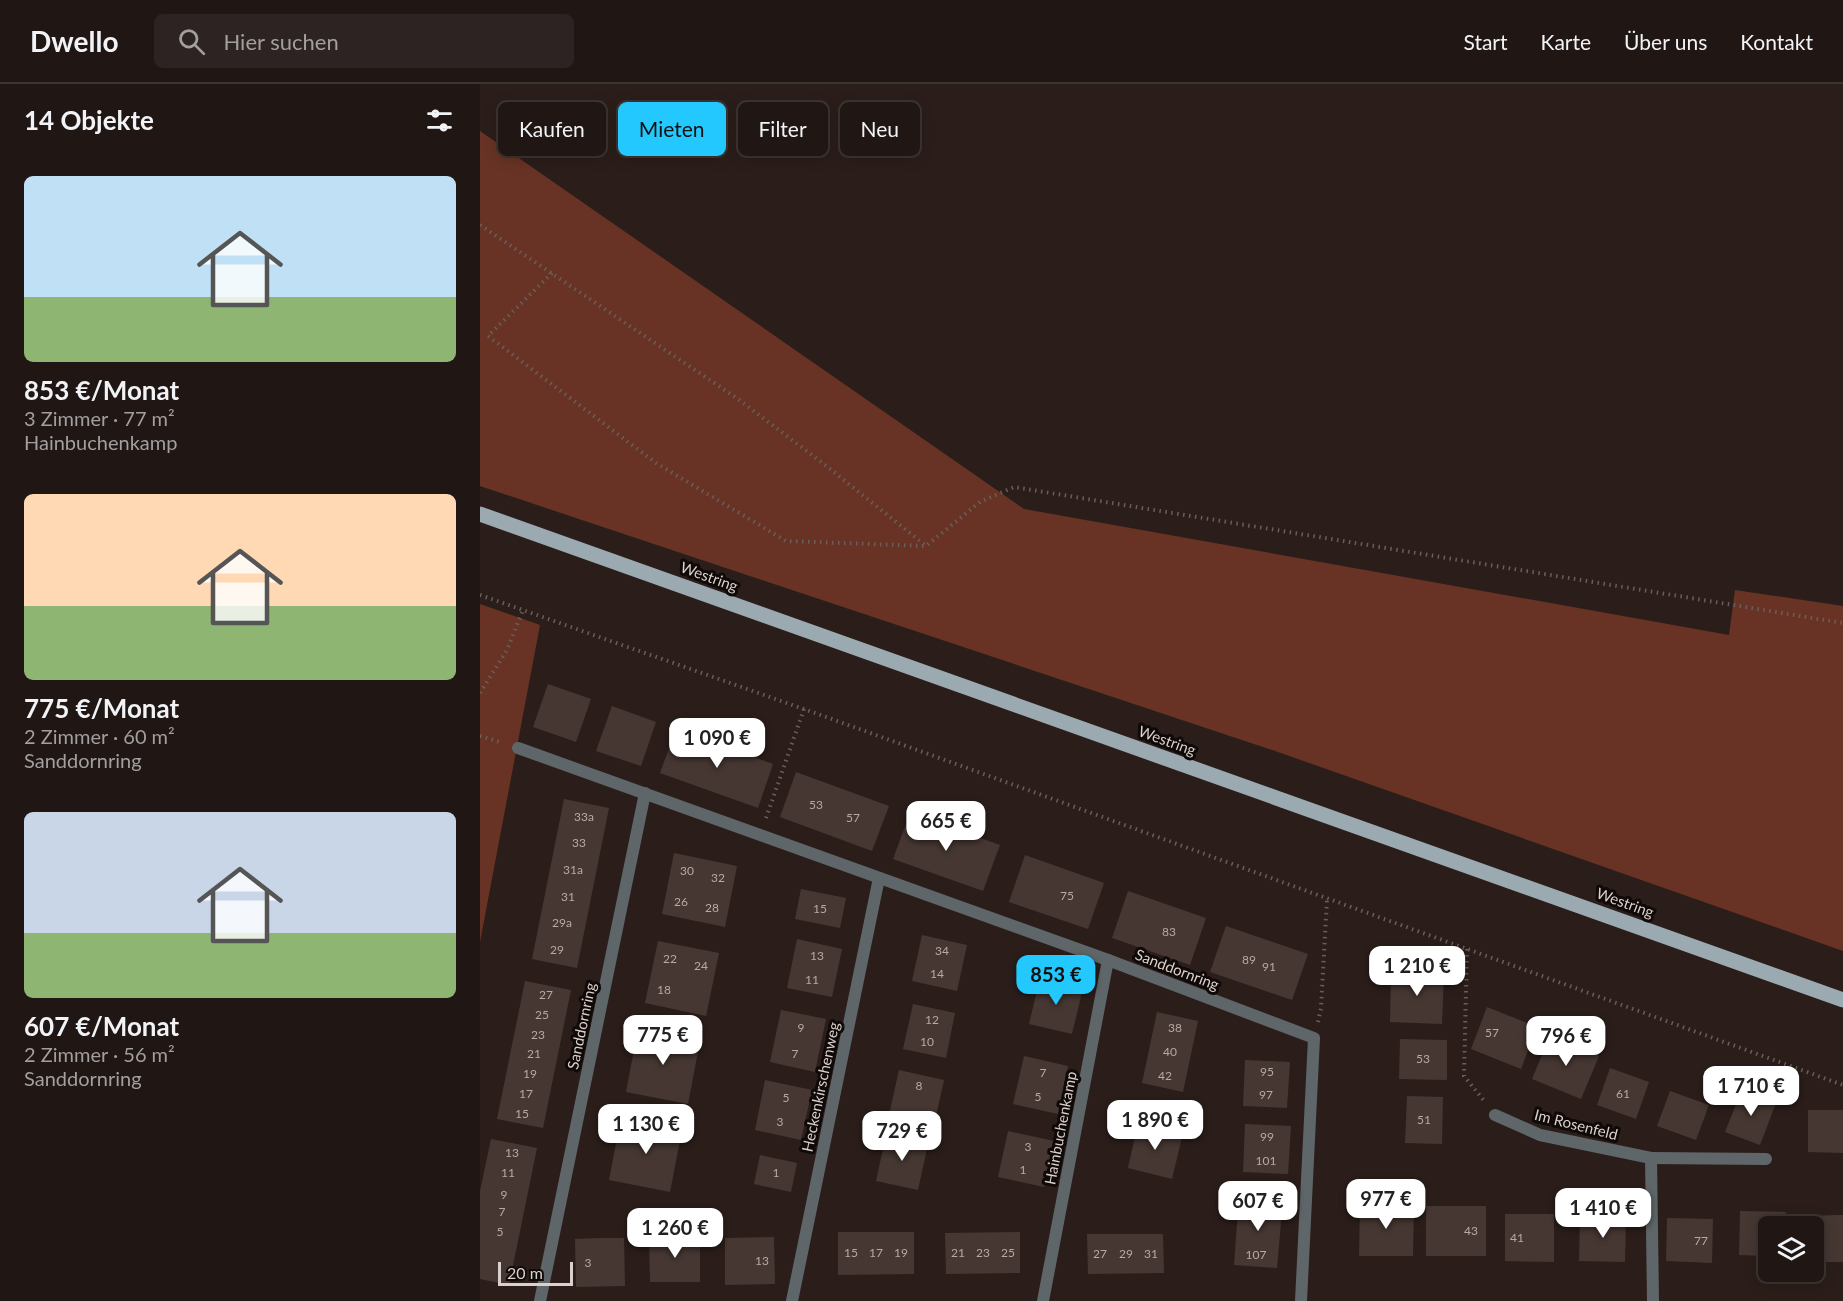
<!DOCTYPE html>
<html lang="de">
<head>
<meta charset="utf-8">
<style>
	:root { --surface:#201614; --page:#2d2322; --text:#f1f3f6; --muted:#a29fa0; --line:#3d3534; --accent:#23c9fe }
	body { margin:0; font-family:Lato,sans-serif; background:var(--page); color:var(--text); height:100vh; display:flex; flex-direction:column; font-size:22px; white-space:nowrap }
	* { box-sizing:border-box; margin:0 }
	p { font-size:20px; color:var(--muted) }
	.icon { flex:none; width:33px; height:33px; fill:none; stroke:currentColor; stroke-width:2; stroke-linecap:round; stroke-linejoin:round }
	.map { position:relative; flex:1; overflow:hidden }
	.details { display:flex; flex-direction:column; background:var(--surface); width:480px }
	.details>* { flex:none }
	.top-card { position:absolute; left:18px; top:18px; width:570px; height:54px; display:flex; gap:12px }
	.buttons { position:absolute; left:1278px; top:1132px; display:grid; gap:12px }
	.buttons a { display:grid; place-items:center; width:66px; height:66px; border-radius:9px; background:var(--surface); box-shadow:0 3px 15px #0003,0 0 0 2px var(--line); font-size:30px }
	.scale { position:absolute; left:18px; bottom:15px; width:75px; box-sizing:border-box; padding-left:6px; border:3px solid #dad0cd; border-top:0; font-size:16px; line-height:21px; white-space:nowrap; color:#dad0cd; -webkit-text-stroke:4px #0f0908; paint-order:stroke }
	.price { position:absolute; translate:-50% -51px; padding:0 14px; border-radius:12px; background:#fff; color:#222; font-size:20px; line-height:39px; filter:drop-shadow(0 2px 3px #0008) }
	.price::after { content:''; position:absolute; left:50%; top:36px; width:18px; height:14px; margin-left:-9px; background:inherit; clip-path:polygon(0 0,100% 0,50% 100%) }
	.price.current { background:var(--accent); color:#111 }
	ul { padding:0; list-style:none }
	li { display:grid; align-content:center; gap:12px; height:318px; padding:0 24px }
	li span { display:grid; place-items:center; height:186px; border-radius:9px; color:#555 }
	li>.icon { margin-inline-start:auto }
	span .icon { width:108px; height:108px; fill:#fffc; stroke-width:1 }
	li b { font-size:26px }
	h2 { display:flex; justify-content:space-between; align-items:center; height:72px; padding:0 24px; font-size:26px }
	.tag { padding:0 21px; border-radius:9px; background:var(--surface); box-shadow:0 3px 15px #0003,0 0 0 2px var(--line); font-size:21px; line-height:54px }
	.tag.current { background:var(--accent); color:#111 }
	header { display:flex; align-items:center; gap:36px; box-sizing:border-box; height:84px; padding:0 30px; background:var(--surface); border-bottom:2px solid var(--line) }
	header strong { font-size:28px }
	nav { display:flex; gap:33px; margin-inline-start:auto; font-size:21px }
	.search { width:420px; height:54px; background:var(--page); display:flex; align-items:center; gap:15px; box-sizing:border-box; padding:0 21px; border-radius:9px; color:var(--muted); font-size:22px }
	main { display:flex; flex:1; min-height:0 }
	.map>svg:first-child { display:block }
</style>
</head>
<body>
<header>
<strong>Dwello</strong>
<div class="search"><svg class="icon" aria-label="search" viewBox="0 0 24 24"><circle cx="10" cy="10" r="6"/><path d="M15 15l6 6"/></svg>Hier suchen</div>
<nav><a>Start</a><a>Karte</a><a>Über uns</a><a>Kontakt</a></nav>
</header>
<main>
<section class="details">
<h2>14 Objekte<svg class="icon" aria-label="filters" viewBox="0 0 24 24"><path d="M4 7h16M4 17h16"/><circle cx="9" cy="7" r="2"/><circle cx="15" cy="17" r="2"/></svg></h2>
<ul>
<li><span style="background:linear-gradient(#bfe0f5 65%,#8fb573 0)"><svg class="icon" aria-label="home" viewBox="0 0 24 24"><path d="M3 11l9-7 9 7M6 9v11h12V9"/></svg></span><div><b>853 €/Monat</b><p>3 Zimmer · 77 m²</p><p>Hainbuchenkamp</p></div></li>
<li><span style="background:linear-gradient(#ffd9b3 60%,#8fb573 0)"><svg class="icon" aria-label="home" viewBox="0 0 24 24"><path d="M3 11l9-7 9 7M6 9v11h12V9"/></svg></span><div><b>775 €/Monat</b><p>2 Zimmer · 60 m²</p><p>Sanddornring</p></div></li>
<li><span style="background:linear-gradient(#c9d6e8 65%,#8fb573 0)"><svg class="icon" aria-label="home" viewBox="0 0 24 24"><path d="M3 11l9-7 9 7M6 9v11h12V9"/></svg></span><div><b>607 €/Monat</b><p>2 Zimmer · 56 m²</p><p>Sanddornring</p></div></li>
</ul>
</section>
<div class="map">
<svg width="1363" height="1217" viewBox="0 0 1363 1217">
	<rect width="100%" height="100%" fill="#2b1e1a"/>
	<g fill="#683324">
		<polygon points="0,47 544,425 1249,551 1255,506 1363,522 1363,867 798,668 0,402"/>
		<polygon points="0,520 60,541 0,858"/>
	</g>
	<g fill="#463732">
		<polygon points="68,600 111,615 96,658 53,643"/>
		<polygon points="132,622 176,638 161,682 116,667"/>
		<polygon points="196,645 293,680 278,724 180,689"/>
		<polygon points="316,688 409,722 392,767 300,733"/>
		<polygon points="84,715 129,724 97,884 52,875"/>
		<polygon points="430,729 520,761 503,807 413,775"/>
		<polygon points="194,769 257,782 245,843 182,830"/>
		<polygon points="545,771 624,799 608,845 529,818"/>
		<polygon points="321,805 366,814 360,844 315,835"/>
		<polygon points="648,807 726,834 710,881 632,854"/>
		<polygon points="746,842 828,870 812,916 730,888"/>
		<polygon points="442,851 487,861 477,907 432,897"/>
		<polygon points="317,855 362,865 352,913 307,904"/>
		<polygon points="178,857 239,869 226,932 165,919"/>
		<polygon points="911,887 964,889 962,940 910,938"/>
		<polygon points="560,894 603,904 592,950 549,940"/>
		<polygon points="45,897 91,906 63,1044 17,1035"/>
		<polygon points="433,920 475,929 466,974 423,965"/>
		<polygon points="1007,923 1057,943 1041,985 991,965"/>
		<polygon points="301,926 346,935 335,988 290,978"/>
		<polygon points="677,928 718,937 703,1008 662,999"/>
		<polygon points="158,945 220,957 208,1020 146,1008"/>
		<polygon points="1070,952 1119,972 1101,1015 1052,995"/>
		<polygon points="920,955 967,956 967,996 919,995"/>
		<polygon points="544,972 588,982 578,1030 533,1020"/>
		<polygon points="765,976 810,978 807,1024 763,1022"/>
		<polygon points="1130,984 1169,998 1156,1035 1117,1021"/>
		<polygon points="419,986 464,996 454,1041 409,1031"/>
		<polygon points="285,996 332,1006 321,1056 275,1046"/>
		<polygon points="1262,1005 1296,1019 1280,1061 1245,1048"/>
		<polygon points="1190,1007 1229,1021 1216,1056 1177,1042"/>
		<polygon points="927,1012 963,1013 962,1060 925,1059"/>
		<polygon points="1328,1026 1363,1026 1363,1069 1328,1068"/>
		<polygon points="141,1034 202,1046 190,1108 129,1096"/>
		<polygon points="658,1039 703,1049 692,1095 648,1084"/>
		<polygon points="765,1040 811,1042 808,1090 763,1088"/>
		<polygon points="528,1047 574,1057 564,1103 518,1093"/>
		<polygon points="406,1051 448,1060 438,1106 396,1097"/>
		<polygon points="11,1055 57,1064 29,1201 0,1195 0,1107"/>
		<polygon points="280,1071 317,1079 311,1108 274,1100"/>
		<polygon points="759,1112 803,1116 797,1184 754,1181"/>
		<polygon points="880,1119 934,1120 933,1172 879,1172"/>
		<rect x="946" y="1122" width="60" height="50"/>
		<polygon points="1260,1127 1306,1128 1305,1143 1288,1143 1288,1172 1259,1171"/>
		<polygon points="1025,1130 1074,1130 1074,1178 1025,1177"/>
		<polygon points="1356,1131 1363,1131 1363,1178 1334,1178 1332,1132"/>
		<polygon points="1100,1132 1146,1133 1145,1178 1099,1177"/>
		<polygon points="1187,1134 1233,1135 1232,1179 1186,1177"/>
		<polygon points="358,1148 434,1148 434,1190 358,1191"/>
		<polygon points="540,1148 540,1189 466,1190 465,1149"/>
		<polygon points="607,1150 683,1150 684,1189 608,1190"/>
		<polygon points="220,1152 220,1198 170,1198 169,1153"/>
		<polygon points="294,1153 295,1200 245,1201 245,1154"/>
		<polygon points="120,1154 144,1154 145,1202 96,1203 95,1155"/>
	</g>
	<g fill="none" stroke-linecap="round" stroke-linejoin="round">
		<g stroke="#6a5e5b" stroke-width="4" stroke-dasharray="1.5 4.5" stroke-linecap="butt">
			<polyline points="0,141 258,315 349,384 446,462 500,418 534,403 1363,539"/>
			<polyline points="72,189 8,252 176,379 306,457 445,462"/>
			<polyline points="0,511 324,625 1363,1001"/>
			<polyline points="0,609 27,566 43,526"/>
			<polyline points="0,652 23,659"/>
			<polyline points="286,734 324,625"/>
			<polyline points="987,865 984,992 1006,1019"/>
			<polyline points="838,938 841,924 847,815"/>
		</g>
		<g stroke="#5e6669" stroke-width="12">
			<polyline points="38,664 628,876 834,954 821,1217"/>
			<polyline points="1015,1031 1060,1051 1171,1074 1173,1217"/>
			<polyline points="1171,1074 1286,1075"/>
			<polyline points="60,1217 165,709"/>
			<polyline points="312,1217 399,794"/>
			<polyline points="563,1217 628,876"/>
		</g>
		<polyline stroke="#9baab1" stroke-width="15" points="0,430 1363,916"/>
	</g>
	<g text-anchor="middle" stroke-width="6" stroke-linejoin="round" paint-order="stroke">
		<g font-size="12" fill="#b5aaa6">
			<text x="336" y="725">53</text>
			<text x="104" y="737">33a</text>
			<text x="373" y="738">57</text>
			<text x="99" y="763">33</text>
			<text x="93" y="790">31a</text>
			<text x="207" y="791">30</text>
			<text x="238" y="798">32</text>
			<text x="587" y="816">75</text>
			<text x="88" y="817">31</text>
			<text x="201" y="822">26</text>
			<text x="232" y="828">28</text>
			<text x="340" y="829">15</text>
			<text x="82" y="843">29a</text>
			<text x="689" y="852">83</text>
			<text x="77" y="870">29</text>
			<text x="462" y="871">34</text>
			<text x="337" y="876">13</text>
			<text x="190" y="879">22</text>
			<text x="769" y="880">89</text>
			<text x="221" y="886">24</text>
			<text x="789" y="887">91</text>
			<text x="457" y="894">14</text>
			<text x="332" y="900">11</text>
			<text x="184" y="910">18</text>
			<text x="66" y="915">27</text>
			<text x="62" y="935">25</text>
			<text x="452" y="940">12</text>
			<text x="321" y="948">9</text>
			<text x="695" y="948">38</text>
			<text x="1012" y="953">57</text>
			<text x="58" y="955">23</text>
			<text x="447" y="962">10</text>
			<text x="690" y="972">40</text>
			<text x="54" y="974">21</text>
			<text x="315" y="974">7</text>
			<text x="943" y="979">53</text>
			<text x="787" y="992">95</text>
			<text x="563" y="993">7</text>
			<text x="50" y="994">19</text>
			<text x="685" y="996">42</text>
			<text x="439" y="1006">8</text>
			<text x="46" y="1014">17</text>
			<text x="1143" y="1014">61</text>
			<text x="786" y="1015">97</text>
			<text x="558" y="1017">5</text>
			<text x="306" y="1018">5</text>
			<text x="42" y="1034">15</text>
			<text x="944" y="1040">51</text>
			<text x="300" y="1042">3</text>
			<text x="787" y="1057">99</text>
			<text x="548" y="1067">3</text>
			<text x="32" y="1073">13</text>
			<text x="786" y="1081">101</text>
			<text x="543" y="1090">1</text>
			<text x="28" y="1093">11</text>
			<text x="296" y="1093">1</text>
			<text x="24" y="1115">9</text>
			<text x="22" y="1132">7</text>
			<text x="991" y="1151">43</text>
			<text x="20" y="1152">5</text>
			<text x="1037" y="1158">41</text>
			<text x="1221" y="1161">77</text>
			<text x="371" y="1173">15</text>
			<text x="396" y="1173">17</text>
			<text x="421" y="1173">19</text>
			<text x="478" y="1173">21</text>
			<text x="503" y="1173">23</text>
			<text x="528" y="1173">25</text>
			<text x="620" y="1174">27</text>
			<text x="646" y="1174">29</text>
			<text x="671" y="1174">31</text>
			<text x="776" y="1175">107</text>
			<text x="282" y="1181">13</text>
			<text x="108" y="1183">3</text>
		</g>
		<g font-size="15" fill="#dad0cd" stroke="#0f0908">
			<text transform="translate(229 493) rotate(20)" y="5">Westring</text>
			<text transform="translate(687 657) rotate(20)" y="5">Westring</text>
			<text transform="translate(1145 819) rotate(20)" y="5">Westring</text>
			<text transform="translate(697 886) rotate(21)" y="5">Sanddornring</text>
			<text transform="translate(102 942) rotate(-78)" y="5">Sanddornring</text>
			<text transform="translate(341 1003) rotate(-78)" y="5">Heckenkirschenweg</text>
			<text transform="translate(1096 1041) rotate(14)" y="5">Im Rosenfeld</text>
			<text transform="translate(581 1044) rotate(-79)" y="5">Hainbuchenkamp</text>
		</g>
	</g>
</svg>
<div class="buttons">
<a><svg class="icon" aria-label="layers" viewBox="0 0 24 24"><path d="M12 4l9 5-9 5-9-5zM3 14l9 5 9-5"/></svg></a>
</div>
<div class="scale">20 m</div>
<b class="price" style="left:237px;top:685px">1 090 €</b>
<b class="price" style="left:466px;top:768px">665 €</b>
<b class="price" style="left:937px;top:913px">1 210 €</b>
<b class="price current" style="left:576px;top:922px">853 €</b>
<b class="price" style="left:183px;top:982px">775 €</b>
<b class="price" style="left:1086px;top:983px">796 €</b>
<b class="price" style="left:1271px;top:1033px">1 710 €</b>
<b class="price" style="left:675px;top:1067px">1 890 €</b>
<b class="price" style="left:166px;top:1071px">1 130 €</b>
<b class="price" style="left:422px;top:1078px">729 €</b>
<b class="price" style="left:906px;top:1146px">977 €</b>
<b class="price" style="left:778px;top:1148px">607 €</b>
<b class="price" style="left:1123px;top:1155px">1 410 €</b>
<b class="price" style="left:195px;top:1175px">1 260 €</b>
<div class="top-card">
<a class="tag">Kaufen</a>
<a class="tag current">Mieten</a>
<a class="tag">Filter</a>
<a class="tag">Neu</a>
</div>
</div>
</main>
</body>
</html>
